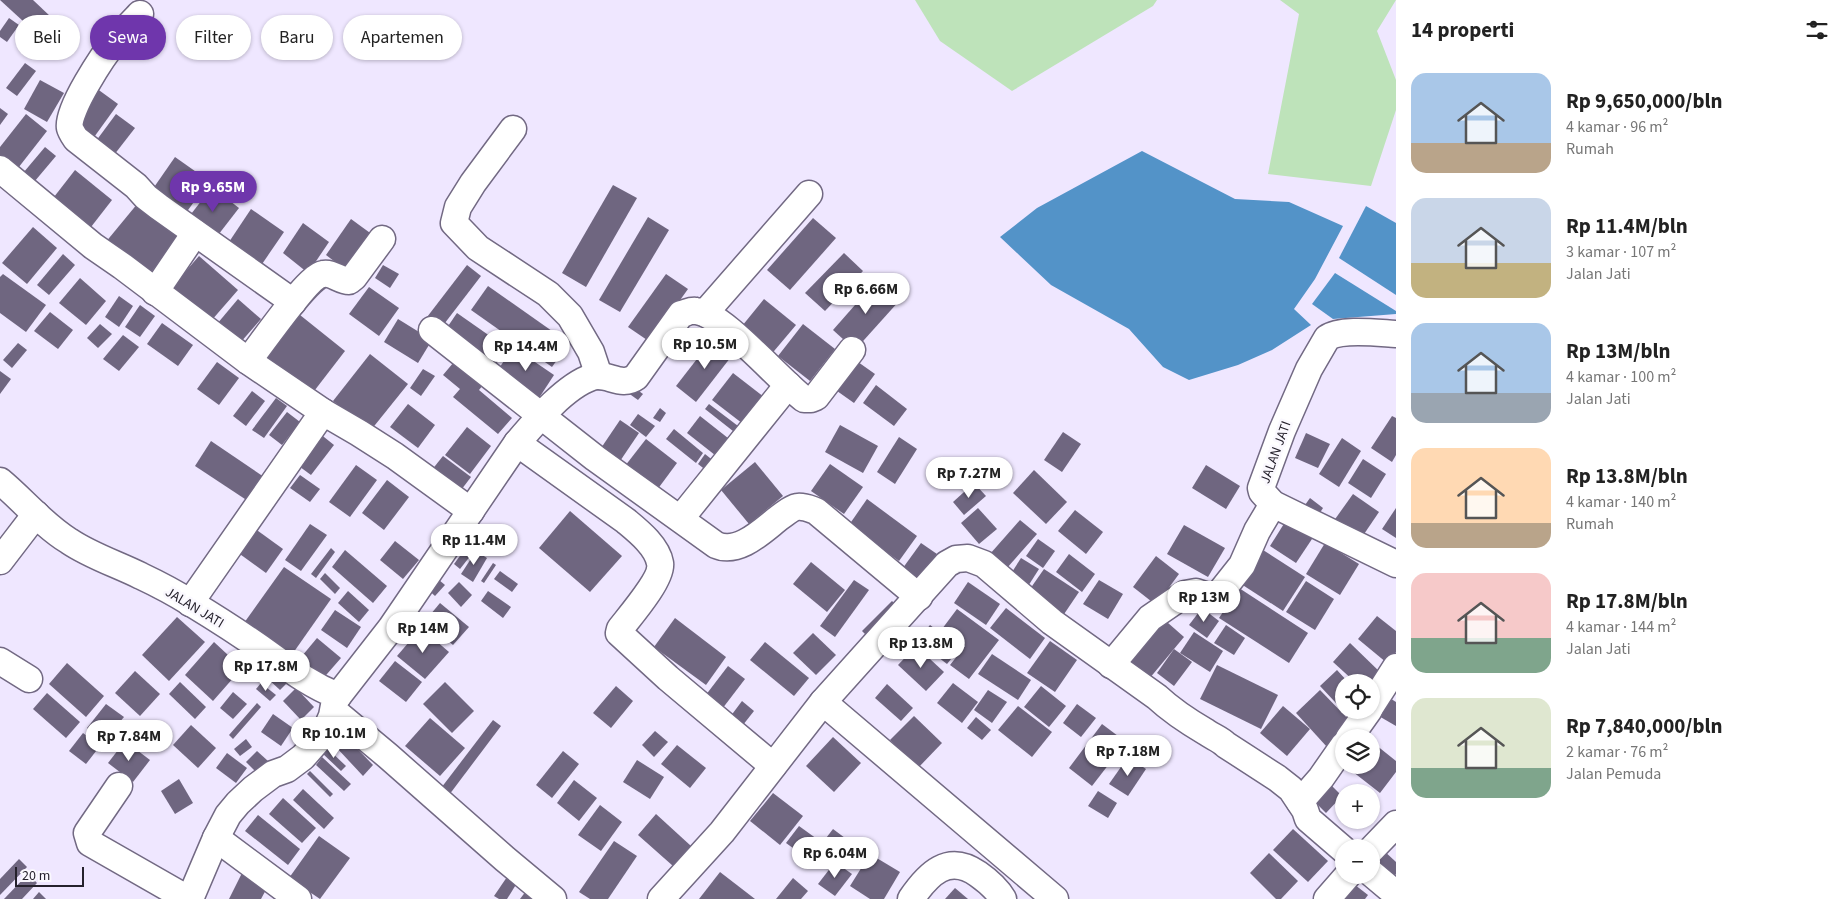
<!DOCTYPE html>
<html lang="id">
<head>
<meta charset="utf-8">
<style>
	:root { --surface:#fff; --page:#f6f6f6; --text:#222; --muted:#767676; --accent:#6f36ac }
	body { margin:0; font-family:"Source Sans 3",sans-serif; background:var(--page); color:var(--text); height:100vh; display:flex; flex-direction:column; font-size:19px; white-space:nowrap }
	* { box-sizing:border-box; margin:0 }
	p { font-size:16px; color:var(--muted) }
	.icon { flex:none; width:28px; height:28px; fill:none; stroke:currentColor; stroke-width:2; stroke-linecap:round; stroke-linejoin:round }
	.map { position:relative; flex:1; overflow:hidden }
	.panel { display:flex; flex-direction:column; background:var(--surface); width:450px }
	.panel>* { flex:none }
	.hud { position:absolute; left:15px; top:15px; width:475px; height:45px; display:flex; gap:10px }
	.tools { position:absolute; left:1335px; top:674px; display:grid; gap:10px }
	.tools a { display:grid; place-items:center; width:45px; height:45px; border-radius:50%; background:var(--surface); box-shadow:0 1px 4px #0004; font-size:25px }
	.scale { position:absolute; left:15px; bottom:12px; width:69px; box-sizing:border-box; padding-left:5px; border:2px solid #25212c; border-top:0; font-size:14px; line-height:18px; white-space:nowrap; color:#25212c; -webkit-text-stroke:4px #faf8fe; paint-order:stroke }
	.price { position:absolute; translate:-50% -42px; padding:0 11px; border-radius:18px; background:#fff; color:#222; font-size:16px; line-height:32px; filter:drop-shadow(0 1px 2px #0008) }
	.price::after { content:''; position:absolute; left:50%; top:30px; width:15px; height:11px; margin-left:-8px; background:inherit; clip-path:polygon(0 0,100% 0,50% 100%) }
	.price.current { background:var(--accent); color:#fff }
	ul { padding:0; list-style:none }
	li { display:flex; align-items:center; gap:15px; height:125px; padding:0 15px }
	li span { display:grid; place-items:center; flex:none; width:140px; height:100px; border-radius:15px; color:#555 }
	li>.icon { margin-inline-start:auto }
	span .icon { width:60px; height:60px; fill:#fffc; stroke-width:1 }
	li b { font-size:21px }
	h2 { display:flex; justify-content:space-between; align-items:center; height:60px; padding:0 15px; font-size:21px }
	.pill { padding:0 18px; border-radius:22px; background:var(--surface); box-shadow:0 1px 4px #0004; font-size:18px; line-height:45px }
	.pill.current { background:var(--accent); color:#fff }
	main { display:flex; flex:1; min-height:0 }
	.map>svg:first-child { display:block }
</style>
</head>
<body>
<main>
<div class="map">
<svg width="1396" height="899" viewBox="0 0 1396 899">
	<rect width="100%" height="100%" fill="#efe7ff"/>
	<g fill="#bee3ba">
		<polygon points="915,0 1157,0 1153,6 1012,91 940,41"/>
		<polygon points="1280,0 1396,0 1377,31 1396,80 1396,110 1371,186 1268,174 1299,14"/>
	</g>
	<g fill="#5393c8">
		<polygon points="1142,151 1235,199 1289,202 1343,226 1315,279 1294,309 1311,325 1272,350 1238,365 1189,380 1163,367 1129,329 1051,285 1000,237 1037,208"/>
		<polygon points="1366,206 1396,223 1396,295 1339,258"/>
		<polygon points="1335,273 1396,311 1396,314 1333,319 1312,304"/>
	</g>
	<g fill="#6f6680">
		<polygon points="0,0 33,0 51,17 36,33"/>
		<polygon points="9,18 19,25 7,42 0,37 0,31"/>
		<polygon points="25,63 36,71 17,96 6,88"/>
		<polygon points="40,80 64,93 47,122 24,109"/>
		<polygon points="96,88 118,104 92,140 70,124"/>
		<polygon points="0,108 8,114 0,125"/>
		<polygon points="26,114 47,131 15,172 0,161 0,147"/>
		<polygon points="116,114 135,128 114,155 96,141"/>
		<polygon points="45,147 56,156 29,188 18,179"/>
		<polygon points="175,157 209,181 183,217 150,193"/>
		<polygon points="75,170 112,200 84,236 47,206"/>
		<polygon points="613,185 637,198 586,287 562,273"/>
		<polygon points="212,187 239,208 215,239 188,218"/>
		<polygon points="138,203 180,237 147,277 105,243"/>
		<polygon points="251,209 284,232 260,267 227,245"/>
		<polygon points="648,217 669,230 620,312 599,300"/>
		<polygon points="813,218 836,238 790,290 767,270"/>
		<polygon points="351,219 377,238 351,274 326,255"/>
		<polygon points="303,223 329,242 308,273 283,253"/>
		<polygon points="33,227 57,248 27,284 2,263"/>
		<polygon points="844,253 863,271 825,311 805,293"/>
		<polygon points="63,254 75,265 49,295 37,285"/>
		<polygon points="199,256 238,290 211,321 172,287"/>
		<polygon points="383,265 399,274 390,288 375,278"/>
		<polygon points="467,265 481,276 438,332 424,321"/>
		<polygon points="3,274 46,305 26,332 0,313 0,277"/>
		<polygon points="666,274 688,289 650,342 628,327"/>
		<polygon points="80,278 106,301 86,325 59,303"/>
		<polygon points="877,280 900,300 855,350 833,330"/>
		<polygon points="488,286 569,343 552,367 471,310"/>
		<polygon points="369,287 399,308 379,336 349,314"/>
		<polygon points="119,296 133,306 119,327 105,317"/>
		<polygon points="238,299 261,319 240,343 217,324"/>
		<polygon points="764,299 796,325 769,357 738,331"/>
		<polygon points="140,305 155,316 140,337 125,327"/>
		<polygon points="50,312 73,330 58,349 34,331"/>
		<polygon points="457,313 507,348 492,370 442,335"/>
		<polygon points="300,315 345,351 308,399 263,363"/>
		<polygon points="398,319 432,340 418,363 384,342"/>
		<polygon points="162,323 193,345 178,366 147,344"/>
		<polygon points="100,324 112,334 98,348 87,338"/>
		<polygon points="803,324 835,349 810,381 778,356"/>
		<polygon points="123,335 139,347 119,371 103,359"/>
		<polygon points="714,337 734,353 696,402 676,386"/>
		<polygon points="18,343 27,350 12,368 3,360"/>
		<polygon points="513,347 554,375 539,398 498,370"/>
		<polygon points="370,354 408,384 371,430 333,401"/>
		<polygon points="459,356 487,380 479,390 512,418 498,434 453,397 460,389 443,375"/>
		<polygon points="851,357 875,374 854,403 830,386"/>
		<polygon points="217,362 239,378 219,405 197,389"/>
		<polygon points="423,369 435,376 421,396 410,388"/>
		<polygon points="0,371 11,379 0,394"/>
		<polygon points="733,373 768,400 747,427 712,400"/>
		<polygon points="628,383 643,394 638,400 624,390"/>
		<polygon points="876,385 907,409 894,426 863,403"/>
		<polygon points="252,391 265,401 246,426 233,416"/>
		<polygon points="276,398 287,406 264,438 252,430"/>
		<polygon points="408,404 435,425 418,448 390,427"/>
		<polygon points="709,404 742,429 738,435 705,409"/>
		<polygon points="660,408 666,413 660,422 653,418"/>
		<polygon points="287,412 300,422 282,445 269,435"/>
		<polygon points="638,414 655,426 646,437 630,425"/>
		<polygon points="700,416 733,442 720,459 687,433"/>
		<polygon points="1392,416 1396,418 1396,455 1392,462 1371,448"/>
		<polygon points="620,420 639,433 614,470 595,457"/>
		<polygon points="840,425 878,446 863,473 825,452"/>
		<polygon points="467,427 491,446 470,474 445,455"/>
		<polygon points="674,429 703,453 696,463 666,439"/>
		<polygon points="1063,432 1081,444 1062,472 1044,460"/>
		<polygon points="319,433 334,445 311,475 296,464"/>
		<polygon points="1306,433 1330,444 1318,468 1295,458"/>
		<polygon points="899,437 917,449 895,484 877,472"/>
		<polygon points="1342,438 1361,451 1339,487 1319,474"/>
		<polygon points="646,439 677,463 657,490 625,466"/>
		<polygon points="211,441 267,479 251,503 195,466"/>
		<polygon points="705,454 715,462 707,471 698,464"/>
		<polygon points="443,456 471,477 455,498 427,476"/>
		<polygon points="1363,459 1386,474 1371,498 1348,483"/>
		<polygon points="755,462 783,496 749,524 721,490"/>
		<polygon points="830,464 863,487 844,514 811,491"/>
		<polygon points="356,465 377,480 350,517 329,502"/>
		<polygon points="1206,465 1240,486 1226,509 1192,488"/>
		<polygon points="1034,470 1067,502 1046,524 1013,493"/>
		<polygon points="300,475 320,489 310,502 290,488"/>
		<polygon points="387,480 409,497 384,530 362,513"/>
		<polygon points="974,483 986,496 964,515 953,502"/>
		<polygon points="1353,494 1379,512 1360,540 1333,522"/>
		<polygon points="1310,498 1323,508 1314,522 1300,512"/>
		<polygon points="867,499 917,536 899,561 849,525"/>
		<polygon points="978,508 997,529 979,544 961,523"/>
		<polygon points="1396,508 1396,538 1382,529"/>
		<polygon points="1075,510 1103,532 1086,554 1058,531"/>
		<polygon points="570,511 622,556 590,592 539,548"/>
		<polygon points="1287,519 1314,536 1296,563 1270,546"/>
		<polygon points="1020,520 1037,534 1007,568 990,554"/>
		<polygon points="310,524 327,535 301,571 285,560"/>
		<polygon points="1184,525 1225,548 1208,577 1167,554"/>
		<polygon points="254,528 283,549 266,573 237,552"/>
		<polygon points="1038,539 1055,551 1043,568 1026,556"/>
		<polygon points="395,541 419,560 403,579 380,560"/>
		<polygon points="921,543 937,554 916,583 900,572"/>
		<polygon points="1325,543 1359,564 1340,595 1306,574"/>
		<polygon points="468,545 475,550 460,569 454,564"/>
		<polygon points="331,548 335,552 316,578 311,574"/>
		<polygon points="1260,548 1305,577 1283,611 1238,582"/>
		<polygon points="345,550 387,586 373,603 332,567"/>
		<polygon points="476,551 487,558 473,582 461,574"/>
		<polygon points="1069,554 1095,574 1082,592 1056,572"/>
		<polygon points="1156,556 1179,574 1156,605 1133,587"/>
		<polygon points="1021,558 1039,569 1023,594 1005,583"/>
		<polygon points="811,562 845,590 827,612 793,584"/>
		<polygon points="493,563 496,565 484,583 481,581"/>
		<polygon points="284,567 331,599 291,656 244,623"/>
		<polygon points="1044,569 1079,592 1058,623 1023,599"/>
		<polygon points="500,571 518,584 512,592 494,579"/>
		<polygon points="325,573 340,588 335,594 320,579"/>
		<polygon points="433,575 445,585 435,596 424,586"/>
		<polygon points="854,580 869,590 835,637 820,626"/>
		<polygon points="1099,580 1123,594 1108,619 1083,604"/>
		<polygon points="1306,581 1334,599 1315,630 1286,612"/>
		<polygon points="459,582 472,595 461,607 448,593"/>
		<polygon points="968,582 1000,604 986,625 954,603"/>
		<polygon points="1239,588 1308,633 1289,663 1219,618"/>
		<polygon points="348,591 369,610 359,622 338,603"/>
		<polygon points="488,591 511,607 503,618 481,601"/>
		<polygon points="892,601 902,611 872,641 862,631"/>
		<polygon points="440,603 469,627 453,645 425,621"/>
		<polygon points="1006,608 1045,638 1030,659 990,628"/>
		<polygon points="1202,608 1219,621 1207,638 1189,625"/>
		<polygon points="957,609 999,640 969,679 950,665 965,646 942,629"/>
		<polygon points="335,610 361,627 347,648 321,630"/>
		<polygon points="1159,615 1184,637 1149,679 1124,658"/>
		<polygon points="1377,616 1396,631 1396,652 1387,663 1358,639"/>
		<polygon points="177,617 205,642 169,681 142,655"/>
		<polygon points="675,618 726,657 706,685 654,647"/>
		<polygon points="930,625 960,648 947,664 917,641"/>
		<polygon points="1226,625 1245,638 1234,655 1214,643"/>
		<polygon points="421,628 449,652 425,679 397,656"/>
		<polygon points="1194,632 1223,651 1210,672 1180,653"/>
		<polygon points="813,633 836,655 816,675 793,653"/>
		<polygon points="317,638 341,658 320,682 297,662"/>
		<polygon points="1050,641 1077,660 1055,692 1027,673"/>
		<polygon points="214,642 242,668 213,701 185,675"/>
		<polygon points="765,642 809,678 794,696 750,660"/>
		<polygon points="1350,643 1383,675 1371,682 1355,682 1333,662"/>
		<polygon points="916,646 944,672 926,691 898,665"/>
		<polygon points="1174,649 1192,662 1174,686 1157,673"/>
		<polygon points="992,654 1031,680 1018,700 978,674"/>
		<polygon points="395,661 422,682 406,702 379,681"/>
		<polygon points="67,663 104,696 86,717 49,684"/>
		<polygon points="1217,665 1278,695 1261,729 1200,699"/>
		<polygon points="728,666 745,679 719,713 702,700"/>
		<polygon points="276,669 289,681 280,690 267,678"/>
		<polygon points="1337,670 1348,682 1344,682 1344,710 1358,710 1350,718 1320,686"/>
		<polygon points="135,671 160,694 140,716 115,693"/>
		<polygon points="180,682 206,707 195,719 169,694"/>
		<polygon points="445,682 474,711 452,733 423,704"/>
		<polygon points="261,683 276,695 270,701 256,689"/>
		<polygon points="953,683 978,702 962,723 937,703"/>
		<polygon points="887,684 913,708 901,721 875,698"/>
		<polygon points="616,686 633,701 611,728 593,713"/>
		<polygon points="1041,686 1066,706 1049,727 1024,707"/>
		<polygon points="296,688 314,707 301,720 283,701"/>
		<polygon points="988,690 1007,702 992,723 974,710"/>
		<polygon points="1320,690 1352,723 1327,747 1296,713"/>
		<polygon points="233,692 247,704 233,719 220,708"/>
		<polygon points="47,693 80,722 66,738 33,709"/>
		<polygon points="1388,697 1396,702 1396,726 1377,715"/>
		<polygon points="742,701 754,711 739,730 727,721"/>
		<polygon points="257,703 261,707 233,739 229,735"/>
		<polygon points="106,704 124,717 104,741 87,728"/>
		<polygon points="1077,704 1096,718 1081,737 1063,723"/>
		<polygon points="1018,706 1052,732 1032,757 998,730"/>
		<polygon points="1283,706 1310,729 1287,756 1260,733"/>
		<polygon points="273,714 293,728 281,746 261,732"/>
		<polygon points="914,716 942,743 918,768 890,740"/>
		<polygon points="976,717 991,730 982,740 967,728"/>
		<polygon points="430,718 465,748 440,776 405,746"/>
		<polygon points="493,720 501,726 443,803 435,796"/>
		<polygon points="135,722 158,742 150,751 127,732"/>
		<polygon points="1102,724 1126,742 1092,786 1069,768"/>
		<polygon points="191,725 216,748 198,768 173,745"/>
		<polygon points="655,731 668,742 654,757 642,745"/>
		<polygon points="83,733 100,746 86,764 69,751"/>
		<polygon points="346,737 373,765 363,776 336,747"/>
		<polygon points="833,737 861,763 834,792 806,766"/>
		<polygon points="246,739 252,747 240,756 234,749"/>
		<polygon points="125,741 150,760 133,782 108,763"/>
		<polygon points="1371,741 1396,761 1396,772 1380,793 1348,768 1350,765 1371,765"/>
		<polygon points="677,745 706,768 690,788 661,764"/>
		<polygon points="327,748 346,766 341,771 322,753"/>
		<polygon points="257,751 268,761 257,773 246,762"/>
		<polygon points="563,751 579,764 552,798 536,785"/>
		<polygon points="227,753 247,768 236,783 216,768"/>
		<polygon points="322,757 351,784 344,791 316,765"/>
		<polygon points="1128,757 1146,769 1128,796 1109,784"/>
		<polygon points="637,760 664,777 650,799 623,782"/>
		<polygon points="310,771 333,794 330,797 307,774"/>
		<polygon points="179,779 193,803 175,814 161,791"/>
		<polygon points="574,780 597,798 579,821 557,803"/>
		<polygon points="1332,786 1342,796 1326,813 1315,802"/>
		<polygon points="303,789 334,818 324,829 293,800"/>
		<polygon points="1098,791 1117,803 1108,818 1088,806"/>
		<polygon points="773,793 803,816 780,845 750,821"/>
		<polygon points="283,798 316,828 302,843 269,814"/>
		<polygon points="600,805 622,822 601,851 578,835"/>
		<polygon points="656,814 691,846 673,866 638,835"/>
		<polygon points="258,815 300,849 288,865 245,831"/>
		<polygon points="799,826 817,839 804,856 786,843"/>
		<polygon points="833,829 845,838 822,868 810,859"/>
		<polygon points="1293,829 1328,861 1308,882 1273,850"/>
		<polygon points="319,836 350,858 320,899 289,878"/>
		<polygon points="614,841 637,856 608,899 590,899 579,892"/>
		<polygon points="1382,849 1396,862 1396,874 1389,882 1371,866"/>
		<polygon points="1269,853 1298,881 1281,899 1276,899 1250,873"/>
		<polygon points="870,854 900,872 884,899 870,899 850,886"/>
		<polygon points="19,859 27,867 0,895 0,879"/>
		<polygon points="835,862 852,874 835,896 818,884"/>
		<polygon points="720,872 755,899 699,899"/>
		<polygon points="242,873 268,886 261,899 229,899"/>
		<polygon points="28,874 37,883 22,899 4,899"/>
		<polygon points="507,877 517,883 507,899 499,899 494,896"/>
		<polygon points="793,878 808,891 801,899 776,899"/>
		<polygon points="1350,881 1368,895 1365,899 1335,899"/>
		<polygon points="529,887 546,899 520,899"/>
		<polygon points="955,888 968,899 945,899"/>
		<polygon points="39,892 46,899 33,899"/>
	</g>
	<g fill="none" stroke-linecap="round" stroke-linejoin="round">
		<g stroke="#726983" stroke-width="29">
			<g id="minor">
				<path d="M140,14C132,23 123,31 116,40C104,54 66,111 70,128C71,132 74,136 76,139L136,186L146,197L159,207L293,302"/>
				<polyline points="513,129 473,183 458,207 454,223 478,248 548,294 570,316 591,352 599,376"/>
				<polyline points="0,169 93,246 122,266 248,361 323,412 359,433 395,456 471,511"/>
				<polyline points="155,292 195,233"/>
				<polyline points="705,313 809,194"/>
				<path d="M432,330L595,458L716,545C739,555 763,530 780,517C786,513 791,508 797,507C804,506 810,509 816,511L919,597"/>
				<path d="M1396,334C1378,333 1341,328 1327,338L1309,369L1282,431L1261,488L1262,492L1273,504L1396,564"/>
				<path d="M248,361C260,346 308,276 323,274C332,272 340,281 349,281L354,277L382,239"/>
				<path d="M517,443L626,521C638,531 657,546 660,563C663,578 630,616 620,629L619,633L668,678L773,766"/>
				<path d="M0,481C23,500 43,525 69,541C91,556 117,564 141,576C158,584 175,593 191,603C219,620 247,638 273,657C295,673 313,686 338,696L335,700L332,716L325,732L303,757L287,769L273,774L253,789L238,803L228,815L216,838L190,899"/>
				<polyline points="681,518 788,385"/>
				<polyline points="0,561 36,514"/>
				<polyline points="190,603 323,412"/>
				<polyline points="0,661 29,679"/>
				<polyline points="1111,665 1150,618 1185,594 1196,592 1211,597 1219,594 1242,565 1257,531 1273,504"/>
				<path d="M338,696L391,628L517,443C535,422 565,386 592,377C607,372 621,388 636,377L681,314C686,313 691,310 696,311C722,313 780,381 804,399H811L816,397L852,350"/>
				<polyline points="823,702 1055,899"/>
				<polyline points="1371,706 1396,667"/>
				<polyline points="334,711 388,756 505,859 553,899"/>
				<polyline points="1349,738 1369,710"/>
				<polyline points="119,786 87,833 90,843 188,899"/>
				<polyline points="1300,802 1321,778 1344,745"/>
				<polyline points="216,838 298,899"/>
				<polyline points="1371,850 1396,824"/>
				<polyline points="1371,873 1396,894"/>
				<path d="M661,899L722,832L823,702L947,564L956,559L968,558L984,564L1052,622L1157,697C1172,711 1189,722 1206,732C1213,737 1220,739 1226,745L1277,778L1291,789L1305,810L1308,819L1344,850"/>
				<path d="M911,899C928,874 948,853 978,874C988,881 997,889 1003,899"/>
				<polyline points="1327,899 1348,875"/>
			</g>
		</g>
		<use href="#minor" stroke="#fff" stroke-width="26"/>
	</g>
	<g text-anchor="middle" stroke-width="5" stroke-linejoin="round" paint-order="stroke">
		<g font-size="14" fill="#25212c" stroke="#faf8fe">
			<text transform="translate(1275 452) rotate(-70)" y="5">JALAN JATI</text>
			<text transform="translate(195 607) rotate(31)" y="5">JALAN JATI</text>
		</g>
	</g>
</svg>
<div class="tools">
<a><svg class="icon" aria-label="locate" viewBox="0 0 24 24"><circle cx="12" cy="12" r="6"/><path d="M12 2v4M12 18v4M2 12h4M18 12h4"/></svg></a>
<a><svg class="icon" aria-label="layers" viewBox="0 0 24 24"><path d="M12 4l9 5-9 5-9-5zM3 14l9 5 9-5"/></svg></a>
<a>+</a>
<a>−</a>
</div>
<div class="scale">20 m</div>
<b class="price current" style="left:213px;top:213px">Rp 9.65M</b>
<b class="price" style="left:866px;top:315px">Rp 6.66M</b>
<b class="price" style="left:705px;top:370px">Rp 10.5M</b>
<b class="price" style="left:526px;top:372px">Rp 14.4M</b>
<b class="price" style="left:969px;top:499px">Rp 7.27M</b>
<b class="price" style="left:474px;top:566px">Rp 11.4M</b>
<b class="price" style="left:1204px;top:623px">Rp 13M</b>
<b class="price" style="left:423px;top:654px">Rp 14M</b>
<b class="price" style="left:921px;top:669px">Rp 13.8M</b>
<b class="price" style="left:266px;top:692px">Rp 17.8M</b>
<b class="price" style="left:334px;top:759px">Rp 10.1M</b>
<b class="price" style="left:129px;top:762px">Rp 7.84M</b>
<b class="price" style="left:1128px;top:777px">Rp 7.18M</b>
<b class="price" style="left:835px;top:879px">Rp 6.04M</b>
<div class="hud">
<a class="pill">Beli</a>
<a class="pill current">Sewa</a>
<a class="pill">Filter</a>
<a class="pill">Baru</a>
<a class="pill">Apartemen</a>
</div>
</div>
<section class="panel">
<h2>14 properti<svg class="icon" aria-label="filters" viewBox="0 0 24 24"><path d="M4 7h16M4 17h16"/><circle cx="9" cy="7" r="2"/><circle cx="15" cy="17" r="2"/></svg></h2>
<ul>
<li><span style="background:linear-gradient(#a9c7e8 70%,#b9a48a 0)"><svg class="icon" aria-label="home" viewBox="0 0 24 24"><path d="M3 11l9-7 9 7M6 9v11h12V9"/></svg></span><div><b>Rp 9,650,000/bln</b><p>4 kamar · 96 m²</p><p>Rumah</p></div></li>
<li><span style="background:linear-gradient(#c9d6e8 65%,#c2b280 0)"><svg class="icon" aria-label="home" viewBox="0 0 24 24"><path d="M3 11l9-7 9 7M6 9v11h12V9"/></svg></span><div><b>Rp 11.4M/bln</b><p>3 kamar · 107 m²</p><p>Jalan Jati</p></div></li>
<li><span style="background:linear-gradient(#a9c7e8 70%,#9aa5b1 0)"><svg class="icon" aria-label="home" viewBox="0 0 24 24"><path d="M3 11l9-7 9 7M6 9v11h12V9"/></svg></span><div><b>Rp 13M/bln</b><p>4 kamar · 100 m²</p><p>Jalan Jati</p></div></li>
<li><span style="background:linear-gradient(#ffd9b3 75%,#b9a48a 0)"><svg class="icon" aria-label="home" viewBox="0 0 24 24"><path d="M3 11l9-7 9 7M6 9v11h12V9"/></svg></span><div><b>Rp 13.8M/bln</b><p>4 kamar · 140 m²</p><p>Rumah</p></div></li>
<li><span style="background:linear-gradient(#f6c9c9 65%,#7fa58c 0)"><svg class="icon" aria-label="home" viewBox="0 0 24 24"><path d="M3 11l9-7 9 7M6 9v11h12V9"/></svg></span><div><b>Rp 17.8M/bln</b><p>4 kamar · 144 m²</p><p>Jalan Jati</p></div></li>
<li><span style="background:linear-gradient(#dfe7d0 70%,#7fa58c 0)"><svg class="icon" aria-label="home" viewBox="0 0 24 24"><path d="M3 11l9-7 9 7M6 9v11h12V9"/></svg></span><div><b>Rp 7,840,000/bln</b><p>2 kamar · 76 m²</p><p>Jalan Pemuda</p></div></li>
</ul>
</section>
</main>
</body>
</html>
